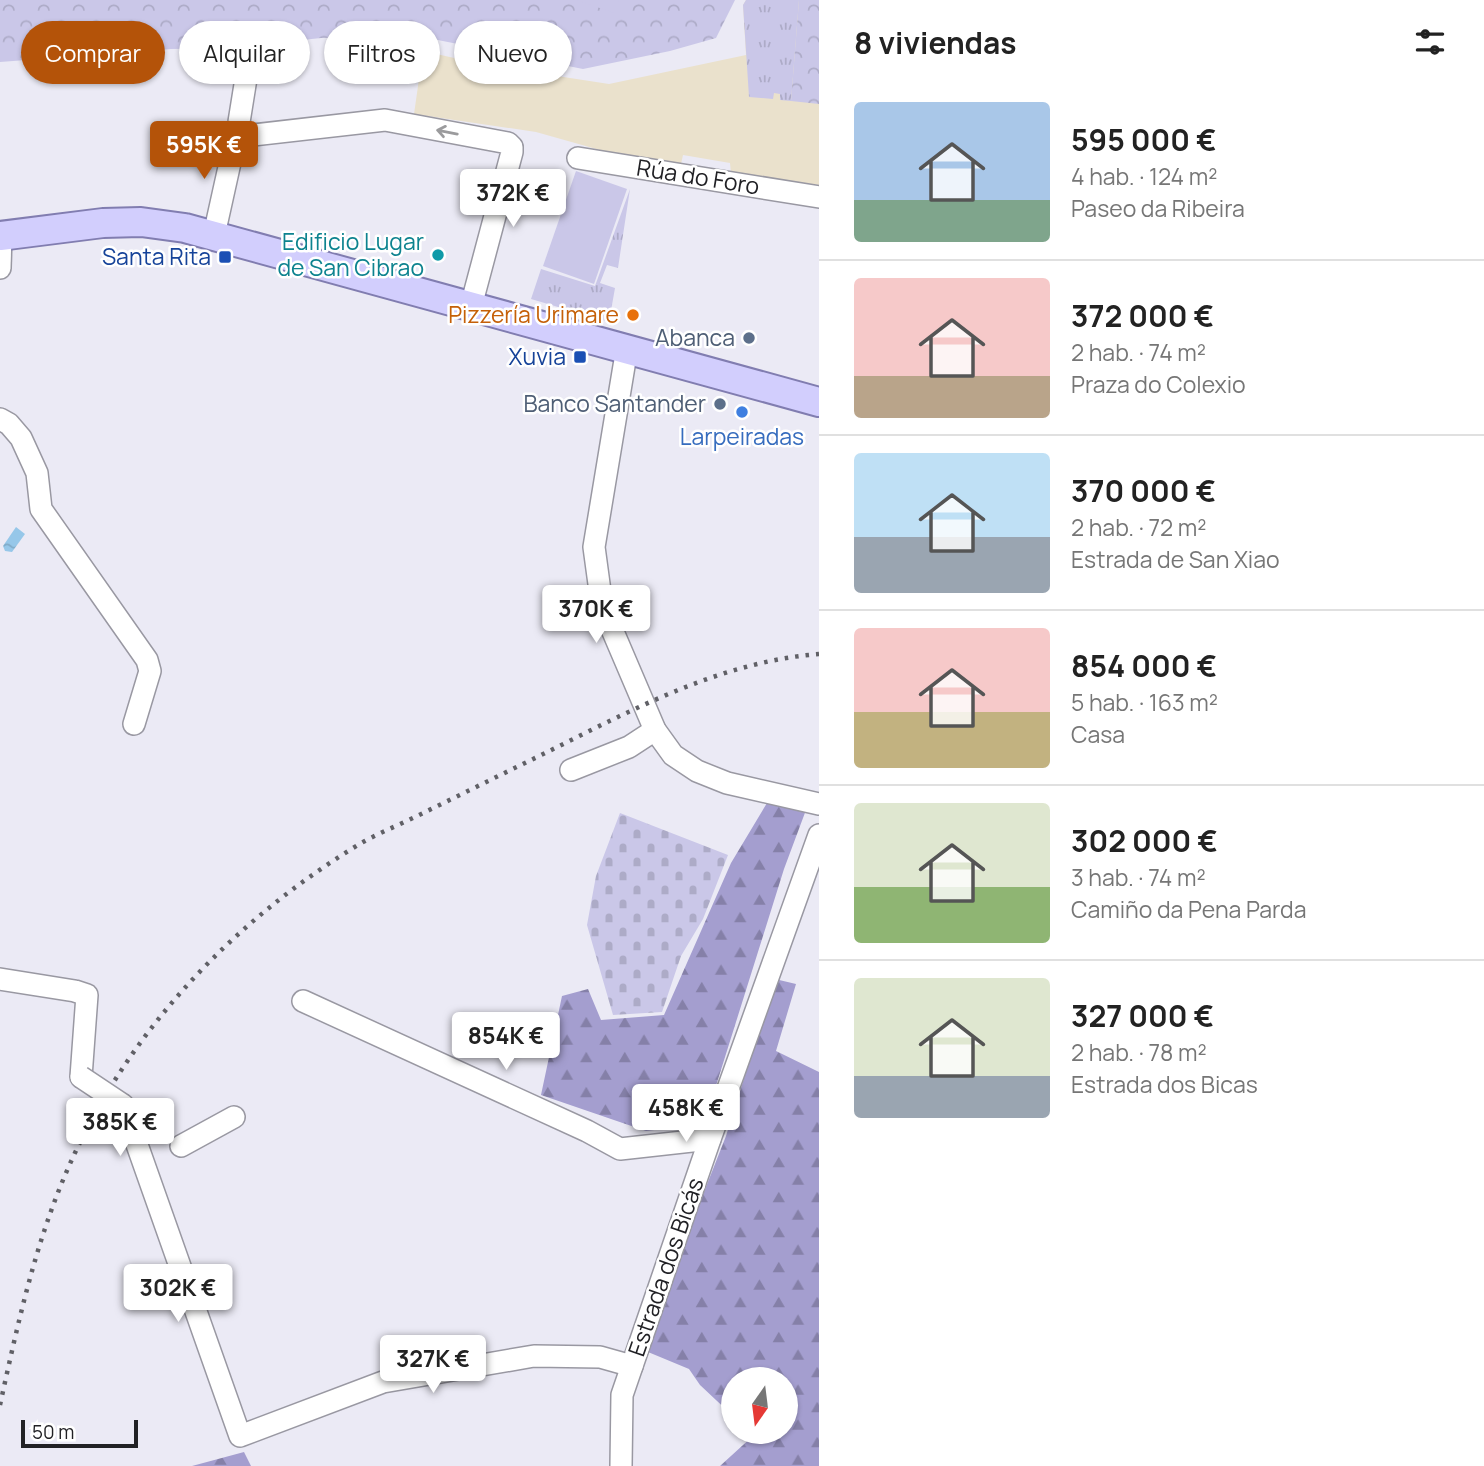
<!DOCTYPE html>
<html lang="es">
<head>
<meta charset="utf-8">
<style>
	:root { --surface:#fff; --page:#f6f6f6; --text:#222; --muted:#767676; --line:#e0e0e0; --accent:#b45309 }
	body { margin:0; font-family:Manrope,sans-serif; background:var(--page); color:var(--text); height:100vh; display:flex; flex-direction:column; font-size:26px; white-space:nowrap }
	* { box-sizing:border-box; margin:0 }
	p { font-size:23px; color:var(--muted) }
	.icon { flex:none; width:38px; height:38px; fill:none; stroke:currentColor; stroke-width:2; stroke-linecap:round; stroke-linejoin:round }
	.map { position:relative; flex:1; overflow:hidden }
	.side { display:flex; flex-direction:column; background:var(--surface); width:665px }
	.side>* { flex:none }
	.hud { position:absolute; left:21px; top:21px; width:665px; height:63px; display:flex; gap:14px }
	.needle { width:46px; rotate:194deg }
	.buttons { position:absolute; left:721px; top:1367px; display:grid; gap:14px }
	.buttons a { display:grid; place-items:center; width:77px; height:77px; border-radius:50%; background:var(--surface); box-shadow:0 2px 5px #0004; font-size:35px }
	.scale { position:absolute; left:21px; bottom:18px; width:117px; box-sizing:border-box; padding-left:7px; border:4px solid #212125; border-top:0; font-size:19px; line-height:24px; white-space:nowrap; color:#212125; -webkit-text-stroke:5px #fff; paint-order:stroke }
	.price { position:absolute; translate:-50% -60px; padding:0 16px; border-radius:7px; background:#fff; color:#222; font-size:23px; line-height:46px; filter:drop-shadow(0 2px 4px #0008) }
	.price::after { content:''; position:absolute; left:50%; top:42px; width:21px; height:16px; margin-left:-10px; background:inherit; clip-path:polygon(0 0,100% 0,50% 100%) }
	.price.on { background:var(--accent); color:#fff }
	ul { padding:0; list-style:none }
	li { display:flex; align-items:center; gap:21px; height:175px; padding:0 35px }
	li+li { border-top:2px solid var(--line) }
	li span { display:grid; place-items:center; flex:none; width:196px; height:140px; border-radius:7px; color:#555 }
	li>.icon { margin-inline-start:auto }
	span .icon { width:84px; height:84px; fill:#fffc; stroke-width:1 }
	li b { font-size:30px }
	h2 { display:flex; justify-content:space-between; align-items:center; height:84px; padding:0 35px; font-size:30px }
	.pill { padding:0 24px; border-radius:32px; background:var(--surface); box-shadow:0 2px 5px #0004; font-size:24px; line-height:63px }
	.pill.on { background:var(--accent); color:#fff }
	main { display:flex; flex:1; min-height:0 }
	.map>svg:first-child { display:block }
</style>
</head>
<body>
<main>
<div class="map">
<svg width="819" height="1466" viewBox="0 0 819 1466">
	<defs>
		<pattern id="grass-tufts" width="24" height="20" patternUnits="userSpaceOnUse" patternTransform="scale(1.75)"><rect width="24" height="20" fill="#cac7e8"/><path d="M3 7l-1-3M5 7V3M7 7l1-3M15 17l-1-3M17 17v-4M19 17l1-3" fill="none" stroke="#adabc7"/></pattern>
		<pattern id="forest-firs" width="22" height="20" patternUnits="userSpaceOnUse" patternTransform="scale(1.75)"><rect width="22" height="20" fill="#a49ecf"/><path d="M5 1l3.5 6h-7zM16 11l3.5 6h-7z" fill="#8580a8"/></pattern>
		<pattern id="cemetery-stones" width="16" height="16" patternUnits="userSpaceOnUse" patternTransform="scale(1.75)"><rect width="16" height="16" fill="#cac7e8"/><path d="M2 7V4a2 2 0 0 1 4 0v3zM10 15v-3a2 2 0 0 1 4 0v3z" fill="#adabc7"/></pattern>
		<pattern id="park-crowns" width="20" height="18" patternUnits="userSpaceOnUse" patternTransform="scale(1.75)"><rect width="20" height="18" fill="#cac7e8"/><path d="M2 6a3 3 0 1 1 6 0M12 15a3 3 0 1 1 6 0" fill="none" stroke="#adabc7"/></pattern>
		<pattern id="water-ripples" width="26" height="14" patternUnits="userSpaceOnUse" patternTransform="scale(1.75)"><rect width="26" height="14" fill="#96c7e9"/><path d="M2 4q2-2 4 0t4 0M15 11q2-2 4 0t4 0" fill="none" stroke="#81abc8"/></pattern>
	</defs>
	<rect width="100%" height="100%" fill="#ebeaf5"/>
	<polygon fill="#eae1cc" points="746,0 819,0 819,185 731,173 730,163 683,155 681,164 607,152 536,132 414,114 423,51 534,76 557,76 609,84 746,55 743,5"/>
	<g fill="url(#grass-tufts)">
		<polygon points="746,0 799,0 791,101 780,100 780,94 774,93 773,99 749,97 743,5"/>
		<polygon points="630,189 618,268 607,265 600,283 615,288 609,322 531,299 541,269 595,286"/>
	</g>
	<g fill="url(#forest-firs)">
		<polygon points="767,803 806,810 784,869 704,1124 646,1131 541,1095 562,996 588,989 601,1020 664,1015 731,863"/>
		<polygon points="775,979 796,984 776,1051 819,1072 819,1466 720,1466 754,1435 751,1432 786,1432 786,1379 733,1379 733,1416 700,1385 689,1369 648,1352 682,1248 726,1136"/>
		<polygon points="244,1452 251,1466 192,1466"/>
	</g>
	<polygon fill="url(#cemetery-stones)" points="620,813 728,855 703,919 681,956 662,1012 613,1015 587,925 596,876"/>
	<g fill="url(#park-crowns)">
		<polygon points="0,0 735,0 716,38 670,51 583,69 413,35 321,38 230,48 171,49 0,62"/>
		<polygon points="799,0 819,0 819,104 791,101"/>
	</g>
	<g fill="#cac7e8">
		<polygon points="577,0 619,0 614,13"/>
		<polygon points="576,171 627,189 594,284 543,266"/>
	</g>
	<polygon fill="url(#water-ripples)" points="16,527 25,534 12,552 5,551 3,546"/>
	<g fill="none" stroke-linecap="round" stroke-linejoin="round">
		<g stroke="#9998a2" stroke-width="24">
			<g id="minor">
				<polyline points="236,137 385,120 508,143 512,147 512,152 471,306"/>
				<polyline points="578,158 819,197"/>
				<polyline points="214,235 239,122 248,66"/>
				<polyline points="0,268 1,236"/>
				<polyline points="627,348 594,547 602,606 655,730 673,755 697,771 727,783 819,804"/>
				<polyline points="0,419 9,424 21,438 37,473 41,509 147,660 150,671 134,724"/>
				<polyline points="571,770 629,747 655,730"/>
				<polyline points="0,979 75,991 87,995 81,1077"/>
				<polyline points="303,1001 587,1131 620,1149 710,1139"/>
				<polyline points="123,1105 240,1436 383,1382 534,1356 600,1357 632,1366"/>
				<polyline points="181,1146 234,1117"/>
				<polyline points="621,1466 622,1395 710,1139 819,835"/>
			</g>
		</g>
		<g stroke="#817db0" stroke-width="32">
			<polyline id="major" points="0,236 103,223 141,222 185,228 819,402"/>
		</g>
		<use href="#minor" stroke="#fff" stroke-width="21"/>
		<use href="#major" stroke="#d2cefd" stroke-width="28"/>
		<path stroke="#606066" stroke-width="4.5" stroke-dasharray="3.5 7" stroke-linecap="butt" d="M0,1405C14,1341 28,1276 50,1214C105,1057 217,931 358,845C376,834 397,826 417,816C454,798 492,779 529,761C621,716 715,662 819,654"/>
		<g stroke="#9998a2" stroke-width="24" stroke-linecap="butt">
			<polyline id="minor-bridge" points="81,1077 123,1105"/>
		</g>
		<use href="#minor-bridge" stroke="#fff" stroke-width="21"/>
	</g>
	<defs><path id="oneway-shaft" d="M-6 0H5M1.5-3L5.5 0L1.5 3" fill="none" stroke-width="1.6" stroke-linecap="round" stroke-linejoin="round" transform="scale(1.75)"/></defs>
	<use stroke="#9b9b9d" href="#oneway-shaft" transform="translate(447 132) rotate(-169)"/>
	<circle fill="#0f9aa8" stroke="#fff" stroke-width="2.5" cx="438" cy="255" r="7"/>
	<g fill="#1a4fb4" stroke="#fff" stroke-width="2.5">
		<rect x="218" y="250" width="14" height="14" rx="3.5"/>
		<rect x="573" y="350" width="14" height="14" rx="3.5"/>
	</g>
	<circle fill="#e8710a" stroke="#fff" stroke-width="2.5" cx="633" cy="315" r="7"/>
	<g fill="#5c6f8a" stroke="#fff" stroke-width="2.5">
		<circle cx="749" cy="338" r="7"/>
		<circle cx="720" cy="404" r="7"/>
	</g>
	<circle fill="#3f7fe0" stroke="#fff" stroke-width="2.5" cx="742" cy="412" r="7"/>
	<g text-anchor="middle" stroke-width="5" stroke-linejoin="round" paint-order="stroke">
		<g font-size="23" fill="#212125" stroke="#fff">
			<text transform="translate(698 177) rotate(9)" y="8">Rúa do Foro</text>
			<text transform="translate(666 1267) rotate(-71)" y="8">Estrada dos Bicás</text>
		</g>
		<g font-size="23" fill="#0d838f" stroke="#fff" text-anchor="end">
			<text x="424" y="250">Edificio Lugar<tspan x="424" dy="26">de San Cibrao</tspan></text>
		</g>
		<g font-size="23" fill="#164399" stroke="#fff" text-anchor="end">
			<text x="211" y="265">Santa Rita</text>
			<text x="566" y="365">Xuvia</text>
		</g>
		<g font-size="23" fill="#c56008" stroke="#fff" text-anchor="end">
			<text x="619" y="323">Pizzería Urimare</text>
		</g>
		<g font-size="23" fill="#4e5e75" stroke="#fff" text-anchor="end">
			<text x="735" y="346">Abanca</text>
			<text x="706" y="412">Banco Santander</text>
		</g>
		<g font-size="23" fill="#366cbe" stroke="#fff">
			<text x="742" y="445">Larpeiradas</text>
		</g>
	</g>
</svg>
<div class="buttons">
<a><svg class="needle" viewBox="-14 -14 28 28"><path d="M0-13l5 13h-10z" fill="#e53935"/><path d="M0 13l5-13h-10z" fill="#767676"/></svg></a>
</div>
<div class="scale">50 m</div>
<b class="price on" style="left:204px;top:181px">595K €</b>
<b class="price" style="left:513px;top:229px">372K €</b>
<b class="price" style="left:596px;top:645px">370K €</b>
<b class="price" style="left:506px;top:1072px">854K €</b>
<b class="price" style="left:686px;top:1144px">458K €</b>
<b class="price" style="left:120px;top:1158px">385K €</b>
<b class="price" style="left:178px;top:1324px">302K €</b>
<b class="price" style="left:433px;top:1395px">327K €</b>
<div class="hud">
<a class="pill on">Comprar</a>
<a class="pill">Alquilar</a>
<a class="pill">Filtros</a>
<a class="pill">Nuevo</a>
</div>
</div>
<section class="side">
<h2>8 viviendas<svg class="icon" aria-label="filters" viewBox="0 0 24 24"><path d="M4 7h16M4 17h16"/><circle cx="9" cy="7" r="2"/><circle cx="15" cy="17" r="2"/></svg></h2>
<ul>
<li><span style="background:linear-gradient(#a9c7e8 70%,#7fa58c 0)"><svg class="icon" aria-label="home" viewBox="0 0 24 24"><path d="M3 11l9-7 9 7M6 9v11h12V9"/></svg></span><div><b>595 000 €</b><p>4 hab. · 124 m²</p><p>Paseo da Ribeira</p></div></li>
<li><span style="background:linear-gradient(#f6c9c9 70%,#b9a48a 0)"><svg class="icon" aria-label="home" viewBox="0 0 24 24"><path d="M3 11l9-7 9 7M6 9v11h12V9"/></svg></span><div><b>372 000 €</b><p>2 hab. · 74 m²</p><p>Praza do Colexio</p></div></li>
<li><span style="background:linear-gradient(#bfe0f5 60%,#9aa5b1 0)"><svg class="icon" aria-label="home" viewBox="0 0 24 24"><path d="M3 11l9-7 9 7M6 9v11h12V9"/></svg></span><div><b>370 000 €</b><p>2 hab. · 72 m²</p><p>Estrada de San Xiao</p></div></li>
<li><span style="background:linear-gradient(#f6c9c9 60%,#c2b280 0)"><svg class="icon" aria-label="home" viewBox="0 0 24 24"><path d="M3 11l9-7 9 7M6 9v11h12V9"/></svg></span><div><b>854 000 €</b><p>5 hab. · 163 m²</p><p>Casa</p></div></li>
<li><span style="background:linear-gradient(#dfe7d0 60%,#8fb573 0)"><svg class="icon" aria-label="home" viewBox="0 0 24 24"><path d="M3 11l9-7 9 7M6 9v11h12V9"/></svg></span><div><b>302 000 €</b><p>3 hab. · 74 m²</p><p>Camiño da Pena Parda</p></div></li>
<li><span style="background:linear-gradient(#dfe7d0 70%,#9aa5b1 0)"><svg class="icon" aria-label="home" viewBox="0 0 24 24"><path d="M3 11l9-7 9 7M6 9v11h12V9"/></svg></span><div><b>327 000 €</b><p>2 hab. · 78 m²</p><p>Estrada dos Bicas</p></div></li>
</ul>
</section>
</main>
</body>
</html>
